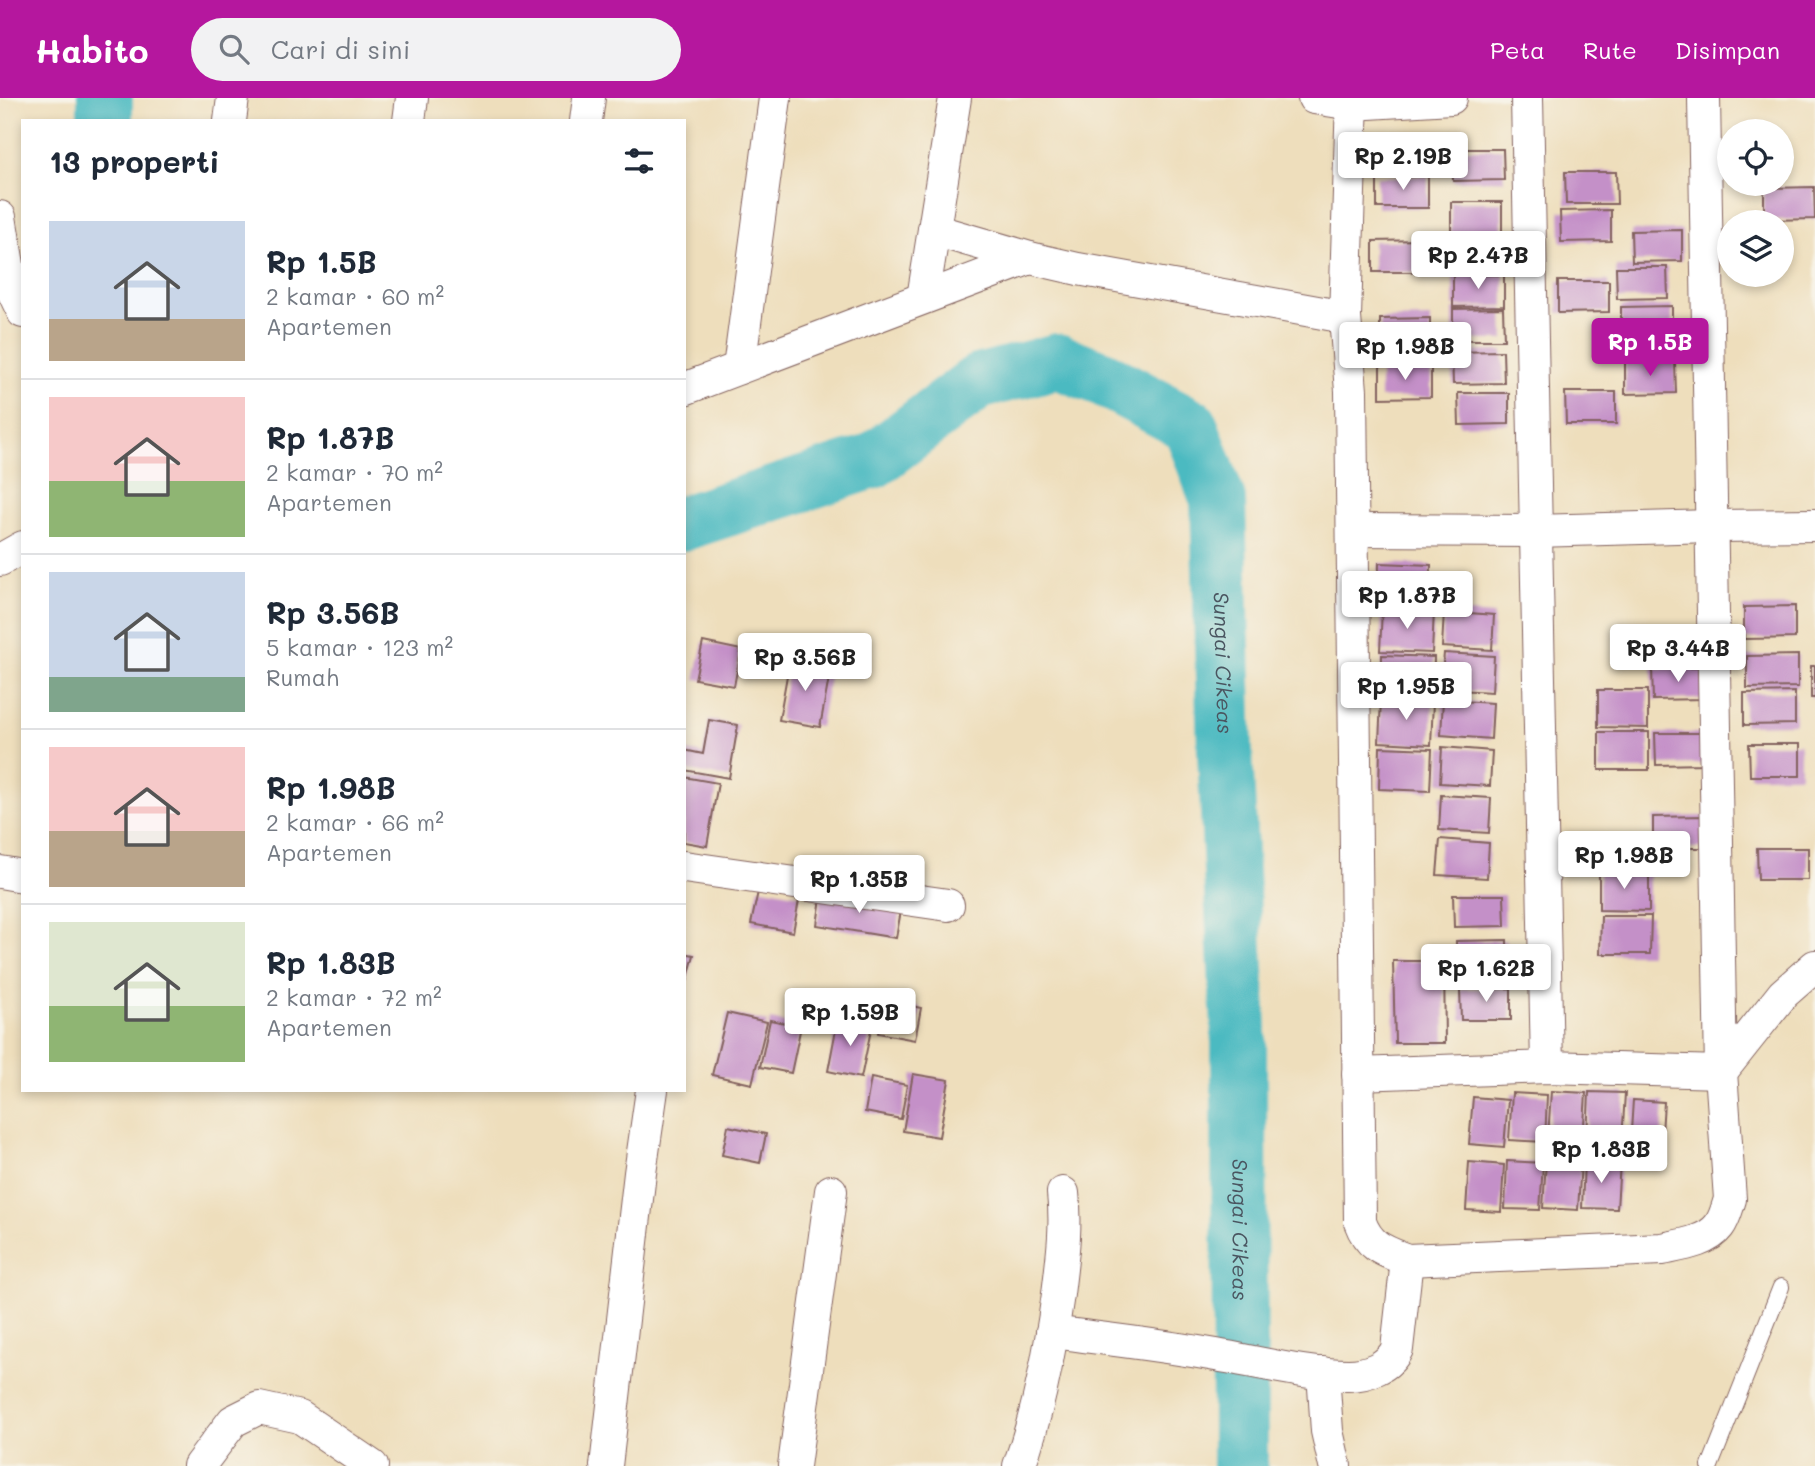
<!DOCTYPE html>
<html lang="id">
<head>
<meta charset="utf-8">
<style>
	:root { --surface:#fff; --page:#f2f2f3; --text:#1f2937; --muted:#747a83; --line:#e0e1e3; --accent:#b5179e }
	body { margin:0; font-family:Mali,sans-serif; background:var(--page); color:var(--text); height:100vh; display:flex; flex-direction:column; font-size:26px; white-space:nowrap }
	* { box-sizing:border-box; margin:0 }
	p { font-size:23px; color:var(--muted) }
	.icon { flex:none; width:38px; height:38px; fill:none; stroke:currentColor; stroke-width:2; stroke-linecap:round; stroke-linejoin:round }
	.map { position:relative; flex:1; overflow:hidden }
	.sheet { position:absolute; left:21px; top:21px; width:665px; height:973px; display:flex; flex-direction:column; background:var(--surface); border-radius:0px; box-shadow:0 4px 10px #0003 }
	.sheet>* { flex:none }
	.fabs { position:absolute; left:1717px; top:21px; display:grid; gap:14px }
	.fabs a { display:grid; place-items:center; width:77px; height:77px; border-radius:50%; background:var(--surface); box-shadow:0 4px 10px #0003; font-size:35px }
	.price { position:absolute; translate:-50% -60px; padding:0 16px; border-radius:7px; background:#fff; color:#222; font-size:23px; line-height:46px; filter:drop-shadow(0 2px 4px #0008) }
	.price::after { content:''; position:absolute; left:50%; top:42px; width:21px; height:16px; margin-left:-10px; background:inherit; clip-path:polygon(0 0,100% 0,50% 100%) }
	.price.current { background:var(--accent); color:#fff }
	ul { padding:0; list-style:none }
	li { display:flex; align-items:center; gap:21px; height:175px; padding:0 28px }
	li+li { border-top:2px solid var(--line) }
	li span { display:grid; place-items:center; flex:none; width:196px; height:140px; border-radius:0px; color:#555 }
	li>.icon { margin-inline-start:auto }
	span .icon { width:84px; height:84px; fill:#fffc; stroke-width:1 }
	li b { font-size:30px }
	h2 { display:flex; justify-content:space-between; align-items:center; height:84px; padding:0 28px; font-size:30px }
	header { display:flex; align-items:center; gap:42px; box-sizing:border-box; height:98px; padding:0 35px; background:var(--accent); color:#fff }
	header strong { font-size:33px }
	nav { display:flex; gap:38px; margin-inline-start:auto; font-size:24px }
	.search { width:490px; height:63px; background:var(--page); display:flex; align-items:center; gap:18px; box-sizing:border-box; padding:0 24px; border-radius:38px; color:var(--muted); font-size:26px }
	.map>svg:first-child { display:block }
</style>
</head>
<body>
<header>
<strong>Habito</strong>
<div class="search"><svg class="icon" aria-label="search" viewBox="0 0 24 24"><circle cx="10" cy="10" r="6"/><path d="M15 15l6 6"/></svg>Cari di sini</div>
<nav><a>Peta</a><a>Rute</a><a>Disimpan</a></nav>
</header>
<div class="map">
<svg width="1815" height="1368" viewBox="0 0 1815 1368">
	<rect width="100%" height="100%" fill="#f7f3e8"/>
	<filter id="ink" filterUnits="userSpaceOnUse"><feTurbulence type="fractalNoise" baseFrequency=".0143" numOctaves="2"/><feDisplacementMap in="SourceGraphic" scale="14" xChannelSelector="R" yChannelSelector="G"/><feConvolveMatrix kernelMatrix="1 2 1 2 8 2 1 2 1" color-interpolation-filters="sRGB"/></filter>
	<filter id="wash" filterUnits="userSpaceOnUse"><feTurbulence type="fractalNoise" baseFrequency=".00686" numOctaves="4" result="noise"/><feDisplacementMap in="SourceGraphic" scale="28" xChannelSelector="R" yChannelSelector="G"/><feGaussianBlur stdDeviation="1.57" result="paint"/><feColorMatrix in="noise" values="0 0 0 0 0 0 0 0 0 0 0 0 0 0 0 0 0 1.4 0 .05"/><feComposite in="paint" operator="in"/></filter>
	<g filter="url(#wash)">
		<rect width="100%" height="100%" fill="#eedebc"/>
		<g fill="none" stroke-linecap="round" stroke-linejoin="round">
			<g stroke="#4bbac1" stroke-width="56">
				<polyline points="105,0 105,23"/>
				<path id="s1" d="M684,425L873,363L978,284L1057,263L1102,280L1190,327L1218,402L1225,655L1239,930L1240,1368"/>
			</g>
		</g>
		<g id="blocks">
			<g fill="#c490c8">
				<polygon points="1452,51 1503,51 1504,82 1453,83"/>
				<polygon points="1565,74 1616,74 1617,106 1566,106"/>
				<polygon points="1428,78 1428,110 1377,110 1377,79"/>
				<polygon points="1814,89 1815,121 1764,122 1764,90"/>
				<rect x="1451" y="104" width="51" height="32"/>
				<polygon points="1611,112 1611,143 1561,144 1560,113"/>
				<polygon points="1682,132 1682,163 1632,164 1631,133"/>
				<polygon points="1503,137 1504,168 1453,169 1452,138"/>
				<polygon points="1424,142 1424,174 1373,174 1373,143"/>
				<polygon points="1616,169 1667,169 1668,200 1617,201"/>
				<polygon points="1453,177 1504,177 1504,208 1453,209"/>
				<polygon points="1558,183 1609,183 1609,214 1558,215"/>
				<polygon points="1672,208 1672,240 1621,241 1621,209"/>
				<polygon points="1503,210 1504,242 1453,242 1453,211"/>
				<polygon points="1430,220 1430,252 1380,253 1380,221"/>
				<polygon points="1503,253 1504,285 1453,286 1452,254"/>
				<polygon points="1625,264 1675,264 1676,295 1625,296"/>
				<polygon points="1380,268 1431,268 1431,299 1380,300"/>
				<polygon points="1565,294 1616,294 1616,326 1566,326"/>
				<polygon points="1458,295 1509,295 1509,326 1459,327"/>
				<polygon points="1379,465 1431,467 1430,509 1378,508"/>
				<polygon points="1795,508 1795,540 1744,541 1744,509"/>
				<polygon points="1382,511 1434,512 1432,555 1380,553"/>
				<polygon points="1444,513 1494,517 1492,552 1442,549"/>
				<polygon points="703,544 741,552 734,588 695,581"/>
				<polygon points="1444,555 1494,558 1492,594 1441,591"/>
				<polygon points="1382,557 1434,559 1433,601 1381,599"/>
				<polygon points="1798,557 1798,589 1747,590 1747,558"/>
				<polygon points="790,561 831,569 820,629 779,622"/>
				<rect x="1811" y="568" width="4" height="32"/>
				<polygon points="1652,570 1703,570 1703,601 1653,602"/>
				<polygon points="1598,592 1648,592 1648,630 1598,629"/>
				<polygon points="1795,594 1795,626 1744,627 1744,595"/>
				<polygon points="1381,602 1433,604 1431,647 1379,644"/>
				<polygon points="1443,602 1493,605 1491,641 1441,637"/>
				<polygon points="709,622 738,627 729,680 684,672 684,652 703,656"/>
				<rect x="1599" y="634" width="50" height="38"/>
				<polygon points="1655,635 1706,635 1706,666 1656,667"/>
				<polygon points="1749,646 1800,646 1800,678 1750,678"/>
				<polygon points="1380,649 1432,651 1430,693 1379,691"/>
				<polygon points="1442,649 1492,653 1490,688 1440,685"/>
				<polygon points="684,679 718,685 707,748 684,744"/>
				<polygon points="1441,697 1491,700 1489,735 1439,732"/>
				<polygon points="1704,718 1704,750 1653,750 1653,719"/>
				<polygon points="1440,741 1489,745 1487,780 1437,777"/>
				<polygon points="1757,750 1808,750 1808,782 1758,782"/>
				<polygon points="1599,774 1649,775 1649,813 1599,812"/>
				<polygon points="759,789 800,797 793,834 751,826"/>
				<polygon points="822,793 902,807 896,840 817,827"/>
				<polygon points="1453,797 1504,797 1505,828 1454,829"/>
				<polygon points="1601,818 1651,818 1650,856 1600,856"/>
				<polygon points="1507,842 1507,874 1457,875 1456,843"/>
				<polygon points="684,855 694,857 685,891 684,891"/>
				<polygon points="1393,863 1444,863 1445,945 1395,945"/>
				<polygon points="1511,890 1511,922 1461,922 1460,891"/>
				<polygon points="884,902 921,910 915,942 878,935"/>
				<polygon points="727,915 767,924 752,986 712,977"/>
				<polygon points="838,921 872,927 861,980 828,973"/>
				<polygon points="770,922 801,928 791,975 760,969"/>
				<polygon points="913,976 949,982 939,1039 903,1033"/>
				<polygon points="871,980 907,987 901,1021 865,1014"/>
				<polygon points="1551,993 1586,995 1583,1042 1548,1040"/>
				<polygon points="1589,994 1625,995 1622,1043 1587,1041"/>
				<polygon points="1512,995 1547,997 1545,1044 1509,1042"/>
				<polygon points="1473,999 1508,1002 1504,1049 1469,1046"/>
				<polygon points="1633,1002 1664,1004 1661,1051 1630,1049"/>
				<polygon points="728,1028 766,1036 760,1065 722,1057"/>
				<polygon points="1507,1063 1543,1065 1540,1112 1505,1111"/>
				<polygon points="1546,1063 1581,1064 1578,1112 1543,1110"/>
				<polygon points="1584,1063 1620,1064 1617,1111 1582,1110"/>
				<polygon points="1469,1064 1504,1067 1501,1114 1466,1112"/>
			</g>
		</g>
	</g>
	<g filter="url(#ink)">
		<use href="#blocks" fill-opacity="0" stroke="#83625e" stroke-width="2"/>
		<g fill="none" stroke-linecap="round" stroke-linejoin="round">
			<g stroke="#83625e" stroke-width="18">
				<polyline id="lane" points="1710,1368 1781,1189"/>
			</g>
			<g stroke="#83625e" stroke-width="34">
				<g id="street">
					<polyline points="1314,0 1352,6 1451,0"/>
					<path d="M1352,0L1345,219L1351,293L1360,1124C1369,1149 1384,1153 1407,1162L1662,1151C1681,1147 1707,1144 1719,1128C1725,1120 1727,1110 1730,1101L1721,974L1704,0"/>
					<polyline points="1527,0 1547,969"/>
					<polyline points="230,23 233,0"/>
					<polyline points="409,23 412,0"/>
					<polyline points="586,23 589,0"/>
					<polyline points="0,119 12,191 23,214"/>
					<polyline points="934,132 1030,160"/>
					<polyline points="923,200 955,0"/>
					<polyline points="739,270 775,0"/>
					<polyline points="684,291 1030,160 1078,171 1345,219"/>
					<polyline points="1353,432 1535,433 1712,428 1815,427"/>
					<polyline points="0,462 23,449"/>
					<polyline points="684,769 948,807"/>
					<polyline points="0,774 23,778"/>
					<polyline points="1358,976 1547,969 1721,974 1783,896 1815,868"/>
					<path d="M1052,1234C1107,1241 1162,1247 1216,1257C1257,1264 1308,1277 1348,1277C1367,1277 1389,1269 1397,1251L1407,1162"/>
					<polyline points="1323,1275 1327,1333 1335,1368"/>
					<polyline points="199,1368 233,1323 259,1310 300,1319 372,1368"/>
					<polyline points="606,1368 640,1075 652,992"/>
					<polyline points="794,1368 831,1093"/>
					<path d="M1019,1368C1039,1313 1050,1254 1058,1196C1062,1162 1067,1130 1063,1095"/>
				</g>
			</g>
			<use href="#lane" stroke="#fff" stroke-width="16"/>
			<use href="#street" stroke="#fff" stroke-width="32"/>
		</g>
	</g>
	<g text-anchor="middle" stroke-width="5" stroke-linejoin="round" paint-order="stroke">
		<g font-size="21" font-style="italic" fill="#4a5560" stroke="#f7f3e8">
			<text dy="7" stroke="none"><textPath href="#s1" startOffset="803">Sungai Cikeas</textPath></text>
			<text dy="7" stroke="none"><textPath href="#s1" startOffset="1370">Sungai Cikeas</textPath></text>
		</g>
	</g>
</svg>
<div class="fabs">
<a><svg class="icon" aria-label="locate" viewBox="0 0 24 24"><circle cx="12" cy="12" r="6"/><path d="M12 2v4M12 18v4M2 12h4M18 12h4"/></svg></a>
<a><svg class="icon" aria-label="layers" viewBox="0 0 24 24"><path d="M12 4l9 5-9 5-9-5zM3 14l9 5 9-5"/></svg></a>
</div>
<b class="price" style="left:1403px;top:94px">Rp 2.19B</b>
<b class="price" style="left:1478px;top:193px">Rp 2.47B</b>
<b class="price current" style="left:1650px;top:280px">Rp 1.5B</b>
<b class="price" style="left:1405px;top:284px">Rp 1.98B</b>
<b class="price" style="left:1407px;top:533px">Rp 1.87B</b>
<b class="price" style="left:1678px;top:586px">Rp 3.44B</b>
<b class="price" style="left:805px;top:595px">Rp 3.56B</b>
<b class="price" style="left:1406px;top:624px">Rp 1.95B</b>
<b class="price" style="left:1624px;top:793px">Rp 1.98B</b>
<b class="price" style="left:859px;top:817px">Rp 1.35B</b>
<b class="price" style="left:1486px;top:906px">Rp 1.62B</b>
<b class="price" style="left:850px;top:950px">Rp 1.59B</b>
<b class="price" style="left:1601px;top:1087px">Rp 1.83B</b>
<section class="sheet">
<h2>13 properti<svg class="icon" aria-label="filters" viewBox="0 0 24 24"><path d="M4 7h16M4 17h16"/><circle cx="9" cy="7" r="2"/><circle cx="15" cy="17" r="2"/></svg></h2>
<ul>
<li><span style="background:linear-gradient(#c9d6e8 70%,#b9a48a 0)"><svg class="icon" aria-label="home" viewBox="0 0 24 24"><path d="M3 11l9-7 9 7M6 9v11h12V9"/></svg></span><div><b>Rp 1.5B</b><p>2 kamar · 60 m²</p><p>Apartemen</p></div></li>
<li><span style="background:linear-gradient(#f6c9c9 60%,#8fb573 0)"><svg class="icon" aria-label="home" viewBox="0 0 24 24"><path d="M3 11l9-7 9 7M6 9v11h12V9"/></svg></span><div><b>Rp 1.87B</b><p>2 kamar · 70 m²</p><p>Apartemen</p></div></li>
<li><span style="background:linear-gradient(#c9d6e8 75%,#7fa58c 0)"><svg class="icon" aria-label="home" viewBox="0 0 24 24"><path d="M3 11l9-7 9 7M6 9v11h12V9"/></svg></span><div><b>Rp 3.56B</b><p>5 kamar · 123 m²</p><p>Rumah</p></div></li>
<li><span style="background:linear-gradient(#f6c9c9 60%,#b9a48a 0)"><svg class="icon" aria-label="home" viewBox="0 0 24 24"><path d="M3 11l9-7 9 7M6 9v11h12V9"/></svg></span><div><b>Rp 1.98B</b><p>2 kamar · 66 m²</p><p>Apartemen</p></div></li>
<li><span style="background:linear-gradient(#dfe7d0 60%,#8fb573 0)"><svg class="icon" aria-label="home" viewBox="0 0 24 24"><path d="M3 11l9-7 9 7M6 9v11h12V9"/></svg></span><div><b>Rp 1.83B</b><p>2 kamar · 72 m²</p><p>Apartemen</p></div></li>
</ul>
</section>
</div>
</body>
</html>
